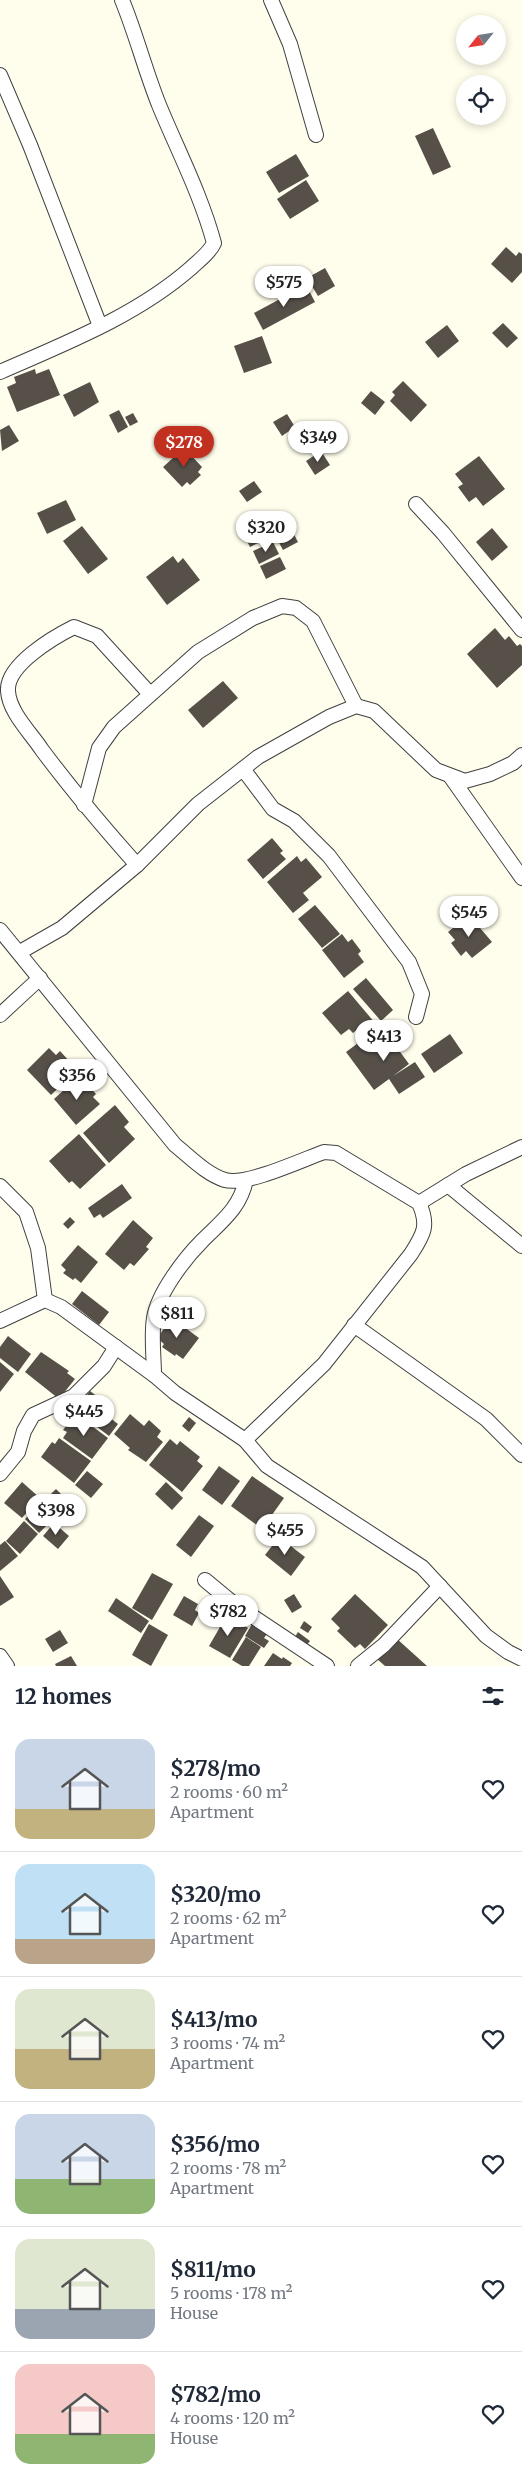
<!DOCTYPE html>
<html lang="en">
<head>
<meta charset="utf-8">
<style>
	:root { --surface:#fff; --page:#f2f2f3; --text:#1f2937; --muted:#747a83; --line:#e0e1e3; --accent:#c23120 }
	body { margin:0; font-family:Merriweather,serif; background:var(--page); color:var(--text); height:100vh; display:flex; flex-direction:column; font-size:19px; white-space:nowrap }
	* { box-sizing:border-box; margin:0 }
	p { font-size:16px; color:var(--muted) }
	.icon { flex:none; width:28px; height:28px; fill:none; stroke:currentColor; stroke-width:2; stroke-linecap:round; stroke-linejoin:round }
	.map { position:relative; height:1666px; overflow:hidden }
	.panel { display:flex; flex-direction:column; background:var(--surface); flex:1 }
	.panel>* { flex:none }
	.needle { width:32px; rotate:240deg }
	.fabs { position:absolute; left:456px; top:15px; display:grid; gap:10px }
	.fabs a { display:grid; place-items:center; width:50px; height:50px; border-radius:50%; background:var(--surface); box-shadow:0 2px 8px #0003; font-size:25px }
	.price { position:absolute; translate:-50% -42px; padding:0 11px; border-radius:18px; background:#fff; color:#222; font-size:16px; line-height:32px; filter:drop-shadow(0 1px 2px #0008) }
	.price::after { content:''; position:absolute; left:50%; top:30px; width:15px; height:11px; margin-left:-8px; background:inherit; clip-path:polygon(0 0,100% 0,50% 100%) }
	.price.active { background:var(--accent); color:#fff }
	ul { padding:0; list-style:none }
	li { display:flex; align-items:center; gap:15px; height:125px; padding:0 15px }
	li+li { border-top:1px solid var(--line) }
	li span { display:grid; place-items:center; flex:none; width:140px; height:100px; border-radius:15px; color:#555 }
	li>.icon { margin-inline-start:auto }
	span .icon { width:60px; height:60px; fill:#fffc; stroke-width:1 }
	li b { font-size:21px }
	h2 { display:flex; justify-content:space-between; align-items:center; height:60px; padding:0 15px; font-size:21px }
	.map>svg:first-child { display:block }
</style>
</head>
<body>
<div class="map">
<svg width="522" height="1666" viewBox="0 0 522 1666">
	<rect width="100%" height="100%" fill="#fffeed"/>
	<g fill="#565049">
		<polygon points="433,128 451,167 433,175 415,136"/>
		<polygon points="296,154 309,176 279,193 266,172"/>
		<polygon points="306,180 319,201 290,219 277,199"/>
		<polygon points="506,247 516,256 519,252 522,254 522,272 512,283 491,264"/>
		<polygon points="325,268 335,286 318,296 307,278"/>
		<polygon points="306,285 315,302 263,330 254,313"/>
		<polygon points="503,323 518,338 507,348 492,333"/>
		<polygon points="447,325 459,341 438,358 425,342"/>
		<polygon points="262,336 272,363 244,373 234,346"/>
		<polygon points="35,369 36,374 49,369 60,395 17,412 7,387 16,383 14,377"/>
		<polygon points="403,381 427,405 411,422 390,401 395,395 392,392"/>
		<polygon points="90,382 99,402 74,417 63,395"/>
		<polygon points="371,391 385,402 375,415 361,403"/>
		<polygon points="119,410 128,427 118,433 109,415"/>
		<polygon points="133,413 138,422 130,426 125,417"/>
		<polygon points="287,414 295,427 282,436 273,422"/>
		<polygon points="9,425 19,441 2,451 0,430"/>
		<polygon points="184,448 202,467 198,472 201,475 190,485 187,482 182,487 163,467"/>
		<polygon points="321,451 330,465 315,475 306,461"/>
		<polygon points="479,456 505,489 483,506 476,497 469,502 458,487 463,484 455,474"/>
		<polygon points="254,481 262,492 247,502 239,491"/>
		<polygon points="66,500 76,520 47,534 37,513"/>
		<polygon points="264,520 272,536 250,547 242,531"/>
		<polygon points="82,526 108,559 88,574 63,541"/>
		<polygon points="492,528 508,547 492,561 476,542"/>
		<polygon points="291,529 298,542 283,550 276,537"/>
		<polygon points="273,542 279,554 259,564 253,551"/>
		<polygon points="173,556 178,563 183,558 200,580 167,605 146,577"/>
		<polygon points="280,557 286,569 266,579 260,566"/>
		<polygon points="495,628 505,640 509,636 517,646 520,644 522,646 522,665 497,688 467,654"/>
		<polygon points="223,681 238,698 203,728 188,710"/>
		<polygon points="272,838 283,851 280,853 286,859 263,879 247,860"/>
		<polygon points="297,856 301,862 306,858 322,877 303,893 309,900 293,913 267,882"/>
		<polygon points="315,905 340,934 322,948 298,919"/>
		<polygon points="469,915 492,942 472,958 466,951 461,956 451,943 455,940 448,932"/>
		<polygon points="342,934 348,942 352,939 361,951 358,954 364,962 344,978 322,950"/>
		<polygon points="366,978 393,1010 381,1021 353,989"/>
		<polygon points="348,991 375,1023 364,1032 360,1027 353,1033 349,1029 341,1035 322,1013"/>
		<polygon points="381,1026 409,1064 393,1076 415,1062 425,1077 399,1094 389,1079 374,1090 346,1052"/>
		<polygon points="450,1034 463,1053 434,1073 421,1054"/>
		<polygon points="49,1048 56,1055 60,1051 70,1062 66,1066 73,1074 51,1095 27,1070"/>
		<polygon points="77,1078 84,1085 86,1083 96,1094 93,1097 100,1104 76,1125 54,1099"/>
		<polygon points="115,1105 129,1122 124,1127 135,1139 109,1163 83,1133"/>
		<polygon points="79,1134 106,1165 80,1189 72,1181 69,1183 49,1161"/>
		<polygon points="122,1184 132,1198 103,1218 100,1214 94,1218 88,1208"/>
		<polygon points="70,1217 75,1222 68,1229 63,1224"/>
		<polygon points="133,1220 153,1238 146,1247 149,1249 134,1266 130,1263 124,1270 105,1254"/>
		<polygon points="78,1245 98,1262 81,1283 75,1278 73,1280 63,1273 66,1270 61,1265"/>
		<polygon points="82,1291 109,1312 99,1325 72,1304"/>
		<polygon points="172,1318 199,1338 183,1359 176,1354 175,1356 162,1347 164,1344 157,1338"/>
		<polygon points="8,1336 31,1354 18,1372 0,1358 0,1347"/>
		<polygon points="41,1352 69,1371 67,1373 75,1379 59,1399 25,1372"/>
		<polygon points="0,1362 14,1374 0,1392"/>
		<polygon points="90,1391 98,1397 93,1405 118,1424 109,1436 76,1411"/>
		<polygon points="130,1414 144,1426 149,1420 161,1431 157,1437 163,1442 146,1462 128,1450 130,1448 114,1434"/>
		<polygon points="77,1415 108,1438 92,1459 63,1438 67,1432 63,1430 72,1418 74,1419"/>
		<polygon points="189,1417 196,1423 189,1432 182,1426"/>
		<polygon points="59,1438 91,1461 74,1483 41,1457 52,1442 55,1444"/>
		<polygon points="170,1439 177,1445 180,1441 200,1457 197,1461 203,1466 182,1492 149,1465"/>
		<polygon points="219,1466 240,1481 222,1505 202,1490"/>
		<polygon points="87,1471 103,1484 91,1498 75,1485"/>
		<polygon points="252,1476 284,1498 262,1529 231,1506"/>
		<polygon points="22,1482 40,1498 22,1518 4,1503"/>
		<polygon points="166,1482 183,1498 172,1510 155,1494"/>
		<polygon points="56,1489 70,1503 39,1533 25,1519"/>
		<polygon points="199,1515 214,1526 191,1557 176,1545"/>
		<polygon points="24,1521 38,1534 20,1554 6,1541"/>
		<polygon points="54,1523 69,1536 58,1549 43,1536"/>
		<polygon points="279,1537 305,1557 291,1576 265,1555"/>
		<polygon points="5,1541 18,1556 0,1571 0,1545"/>
		<polygon points="152,1573 173,1584 152,1620 132,1608"/>
		<polygon points="0,1576 14,1597 0,1606"/>
		<polygon points="294,1594 302,1607 292,1613 284,1600"/>
		<polygon points="355,1594 388,1625 365,1649 360,1644 355,1648 337,1631 340,1628 331,1619"/>
		<polygon points="184,1596 198,1604 195,1610 199,1613 192,1626 173,1615"/>
		<polygon points="116,1598 149,1621 141,1633 108,1611"/>
		<polygon points="227,1615 248,1628 230,1658 209,1646"/>
		<polygon points="255,1619 270,1630 264,1638 269,1641 264,1648 245,1636"/>
		<polygon points="304,1621 312,1627 308,1633 300,1628"/>
		<polygon points="149,1624 168,1635 151,1666 132,1655"/>
		<polygon points="60,1630 68,1643 53,1652 45,1639"/>
		<polygon points="298,1632 310,1641 303,1650 292,1642"/>
		<polygon points="246,1637 261,1647 249,1666 242,1666 232,1660"/>
		<polygon points="396,1638 427,1666 385,1666 377,1659"/>
		<polygon points="273,1653 282,1659 283,1657 292,1663 290,1666 264,1666"/>
		<polygon points="71,1656 77,1666 56,1666 55,1664"/>
	</g>
	<g fill="none" stroke-linecap="round" stroke-linejoin="round">
		<g stroke="#404040" stroke-width="16">
			<g id="minor">
				<polyline points="271,0 290,44 316,135"/>
				<polyline points="0,75 30,145 100,326"/>
				<path d="M0,372C66,343 136,316 191,268C199,260 209,254 214,243C201,195 178,151 159,105C145,70 136,34 122,0"/>
				<polyline points="416,504 443,533 522,630"/>
				<polyline points="243,769 273,809 294,821 329,856 409,962 422,994 416,1017"/>
				<polyline points="450,776 522,878"/>
				<polyline points="84,805 99,748 114,727 198,652 253,618 282,606 296,608 313,621 356,706"/>
				<path d="M137,865C104,828 72,790 42,750C31,733 9,712 8,691C6,665 54,637 74,627L97,636L150,694"/>
				<path d="M0,930L175,1145C190,1157 206,1174 225,1180C246,1186 302,1160 324,1152L336,1153L419,1203C429,1225 424,1234 411,1254L324,1364L245,1440L175,1393L154,1375C154,1357 151,1336 154,1318C158,1293 185,1258 202,1241C222,1221 240,1208 246,1180"/>
				<polyline points="20,952 62,928 137,865 198,804 258,757 329,717 356,706 374,711 436,770 465,781 490,774 513,763 522,755"/>
				<polyline points="0,1015 40,978"/>
				<polyline points="448,1185 522,1246"/>
				<polyline points="0,1186 26,1212 38,1248 45,1300"/>
				<polyline points="419,1203 466,1174 522,1147"/>
				<polyline points="0,1321 45,1300 61,1307 154,1375"/>
				<polyline points="354,1325 486,1419 522,1455"/>
				<polyline points="245,1440 267,1466 422,1567 486,1636 508,1652 522,1659"/>
				<polyline points="0,1474 18,1452 24,1431 33,1415 74,1396 104,1366 116,1347"/>
				<polyline points="205,1580 234,1604 327,1666"/>
				<polyline points="0,1656 7,1666"/>
				<polyline points="358,1666 384,1645 440,1586"/>
			</g>
		</g>
		<use href="#minor" stroke="#fff" stroke-width="14"/>
	</g>
</svg>
<div class="fabs">
<a><svg class="needle" viewBox="-14 -14 28 28"><path d="M0-13l5 13h-10z" fill="#e53935"/><path d="M0 13l5-13h-10z" fill="#747a83"/></svg></a>
<a><svg class="icon" aria-label="locate" viewBox="0 0 24 24"><circle cx="12" cy="12" r="6"/><path d="M12 2v4M12 18v4M2 12h4M18 12h4"/></svg></a>
</div>
<b class="price" style="left:284px;top:308px">$575</b>
<b class="price" style="left:318px;top:463px">$349</b>
<b class="price active" style="left:184px;top:468px">$278</b>
<b class="price" style="left:266px;top:553px">$320</b>
<b class="price" style="left:469px;top:938px">$545</b>
<b class="price" style="left:384px;top:1062px">$413</b>
<b class="price" style="left:77px;top:1101px">$356</b>
<b class="price" style="left:177px;top:1339px">$811</b>
<b class="price" style="left:84px;top:1437px">$445</b>
<b class="price" style="left:56px;top:1536px">$398</b>
<b class="price" style="left:285px;top:1556px">$455</b>
<b class="price" style="left:228px;top:1637px">$782</b>
</div>
<section class="panel">
<h2>12 homes<svg class="icon" aria-label="filters" viewBox="0 0 24 24"><path d="M4 7h16M4 17h16"/><circle cx="9" cy="7" r="2"/><circle cx="15" cy="17" r="2"/></svg></h2>
<ul>
<li><span style="background:linear-gradient(#c9d6e8 70%,#c2b280 0)"><svg class="icon" aria-label="home" viewBox="0 0 24 24"><path d="M3 11l9-7 9 7M6 9v11h12V9"/></svg></span><div><b>$278/mo</b><p>2 rooms · 60 m²</p><p>Apartment</p></div><svg class="icon" aria-label="heart" viewBox="0 0 24 24"><path d="M12 20l-8-8c-3-5 5-10 8-4 3-6 11-1 8 4z"/></svg></li>
<li><span style="background:linear-gradient(#bfe0f5 75%,#b9a48a 0)"><svg class="icon" aria-label="home" viewBox="0 0 24 24"><path d="M3 11l9-7 9 7M6 9v11h12V9"/></svg></span><div><b>$320/mo</b><p>2 rooms · 62 m²</p><p>Apartment</p></div><svg class="icon" aria-label="heart" viewBox="0 0 24 24"><path d="M12 20l-8-8c-3-5 5-10 8-4 3-6 11-1 8 4z"/></svg></li>
<li><span style="background:linear-gradient(#dfe7d0 60%,#c2b280 0)"><svg class="icon" aria-label="home" viewBox="0 0 24 24"><path d="M3 11l9-7 9 7M6 9v11h12V9"/></svg></span><div><b>$413/mo</b><p>3 rooms · 74 m²</p><p>Apartment</p></div><svg class="icon" aria-label="heart" viewBox="0 0 24 24"><path d="M12 20l-8-8c-3-5 5-10 8-4 3-6 11-1 8 4z"/></svg></li>
<li><span style="background:linear-gradient(#c9d6e8 65%,#8fb573 0)"><svg class="icon" aria-label="home" viewBox="0 0 24 24"><path d="M3 11l9-7 9 7M6 9v11h12V9"/></svg></span><div><b>$356/mo</b><p>2 rooms · 78 m²</p><p>Apartment</p></div><svg class="icon" aria-label="heart" viewBox="0 0 24 24"><path d="M12 20l-8-8c-3-5 5-10 8-4 3-6 11-1 8 4z"/></svg></li>
<li><span style="background:linear-gradient(#dfe7d0 70%,#9aa5b1 0)"><svg class="icon" aria-label="home" viewBox="0 0 24 24"><path d="M3 11l9-7 9 7M6 9v11h12V9"/></svg></span><div><b>$811/mo</b><p>5 rooms · 178 m²</p><p>House</p></div><svg class="icon" aria-label="heart" viewBox="0 0 24 24"><path d="M12 20l-8-8c-3-5 5-10 8-4 3-6 11-1 8 4z"/></svg></li>
<li><span style="background:linear-gradient(#f6c9c9 70%,#8fb573 0)"><svg class="icon" aria-label="home" viewBox="0 0 24 24"><path d="M3 11l9-7 9 7M6 9v11h12V9"/></svg></span><div><b>$782/mo</b><p>4 rooms · 120 m²</p><p>House</p></div><svg class="icon" aria-label="heart" viewBox="0 0 24 24"><path d="M12 20l-8-8c-3-5 5-10 8-4 3-6 11-1 8 4z"/></svg></li>
</ul>
</section>
</body>
</html>
